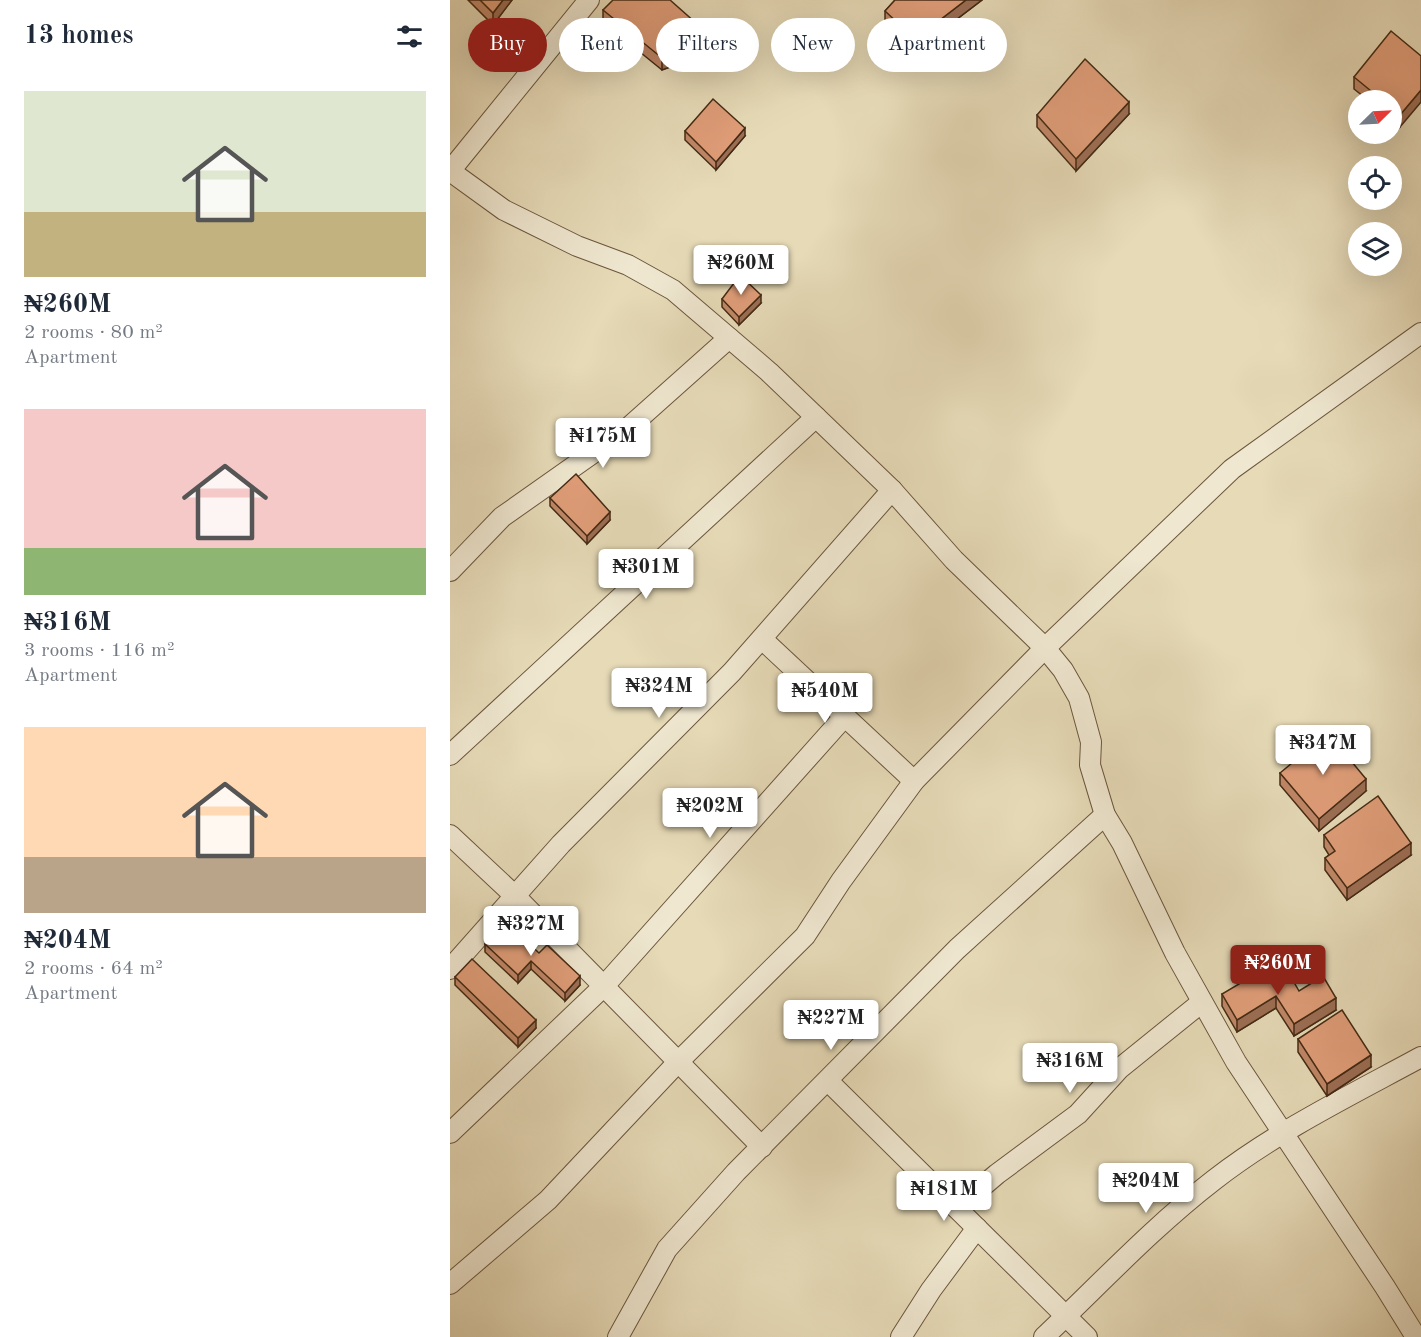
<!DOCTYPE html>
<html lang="en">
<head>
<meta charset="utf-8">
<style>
	:root { --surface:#fff; --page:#f2f2f3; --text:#1f2937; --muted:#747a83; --accent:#8f2418 }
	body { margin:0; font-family:"Old Standard TT",serif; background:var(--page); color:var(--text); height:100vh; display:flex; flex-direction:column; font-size:22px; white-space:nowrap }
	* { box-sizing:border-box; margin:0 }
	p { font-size:20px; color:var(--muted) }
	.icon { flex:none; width:33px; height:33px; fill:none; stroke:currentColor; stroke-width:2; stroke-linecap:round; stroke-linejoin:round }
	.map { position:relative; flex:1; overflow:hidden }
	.panel { display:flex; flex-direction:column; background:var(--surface); width:450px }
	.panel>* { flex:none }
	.top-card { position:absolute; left:18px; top:18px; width:570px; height:54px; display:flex; gap:12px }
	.needle { width:39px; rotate:66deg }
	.fabs { position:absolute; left:898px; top:90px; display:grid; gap:12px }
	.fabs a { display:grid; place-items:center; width:54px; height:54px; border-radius:50%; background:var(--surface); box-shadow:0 6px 24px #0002; font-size:30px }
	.price { position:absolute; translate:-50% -51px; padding:0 14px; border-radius:6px; background:#fff; color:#222; font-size:20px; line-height:39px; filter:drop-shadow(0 2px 3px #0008) }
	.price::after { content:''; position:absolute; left:50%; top:36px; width:18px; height:14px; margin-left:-9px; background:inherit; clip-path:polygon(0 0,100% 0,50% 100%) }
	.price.current { background:var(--accent); color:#fff }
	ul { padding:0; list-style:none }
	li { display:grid; align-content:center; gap:12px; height:318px; padding:0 24px }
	li span { display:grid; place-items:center; height:186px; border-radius:0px; color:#555 }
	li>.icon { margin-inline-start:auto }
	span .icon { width:108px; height:108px; fill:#fffc; stroke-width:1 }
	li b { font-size:26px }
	h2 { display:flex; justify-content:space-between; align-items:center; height:72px; padding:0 24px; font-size:26px }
	.pill { padding:0 21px; border-radius:27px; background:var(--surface); box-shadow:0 6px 24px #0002; font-size:21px; line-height:54px }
	.pill.current { background:var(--accent); color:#fff }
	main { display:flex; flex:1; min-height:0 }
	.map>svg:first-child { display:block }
</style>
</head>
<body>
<main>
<section class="panel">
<h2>13 homes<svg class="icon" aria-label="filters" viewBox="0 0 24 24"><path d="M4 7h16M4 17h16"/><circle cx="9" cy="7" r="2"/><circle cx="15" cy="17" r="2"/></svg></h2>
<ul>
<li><span style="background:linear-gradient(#dfe7d0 65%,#c2b280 0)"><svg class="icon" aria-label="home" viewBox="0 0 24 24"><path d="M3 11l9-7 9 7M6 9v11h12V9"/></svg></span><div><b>₦260M</b><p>2 rooms · 80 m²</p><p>Apartment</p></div></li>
<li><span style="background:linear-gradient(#f6c9c9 75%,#8fb573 0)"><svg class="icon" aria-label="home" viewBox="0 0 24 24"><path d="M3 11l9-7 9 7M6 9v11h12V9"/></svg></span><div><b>₦316M</b><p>3 rooms · 116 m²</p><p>Apartment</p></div></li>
<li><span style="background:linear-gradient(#ffd9b3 70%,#b9a48a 0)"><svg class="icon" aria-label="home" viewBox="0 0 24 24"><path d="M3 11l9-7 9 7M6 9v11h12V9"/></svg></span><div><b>₦204M</b><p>2 rooms · 64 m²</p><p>Apartment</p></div></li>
</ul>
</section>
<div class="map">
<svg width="971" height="1337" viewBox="0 0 971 1337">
	<rect width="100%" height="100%" fill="#e6dab7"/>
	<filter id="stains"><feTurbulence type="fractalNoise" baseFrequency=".00333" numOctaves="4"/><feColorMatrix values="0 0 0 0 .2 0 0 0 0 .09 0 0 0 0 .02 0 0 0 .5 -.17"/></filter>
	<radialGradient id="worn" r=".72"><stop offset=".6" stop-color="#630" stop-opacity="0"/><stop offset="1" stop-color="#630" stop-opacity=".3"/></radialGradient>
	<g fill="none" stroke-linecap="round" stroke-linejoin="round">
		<g stroke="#6c563d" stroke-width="22">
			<g id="minor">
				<polyline points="0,171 54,210 127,246 178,265 223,290 319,372 366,417 442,490 504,560 595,648 613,670 629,698 641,742 640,765 655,815 672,843 725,953 786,1062 935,1287 966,1337"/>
				<polyline points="0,171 139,0"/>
				<polyline points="0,571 52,517 177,429 279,338"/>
				<polyline points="312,639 464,781"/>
				<polyline points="0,755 366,417"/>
				<polyline points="0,835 65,896 312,1147"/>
				<polyline points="0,969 111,844 282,672 442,490"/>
				<polyline points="378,1081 637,1337"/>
				<polyline points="0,1133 154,986 395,716"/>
				<polyline points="507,1208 547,1174 628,1114 669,1069 752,1002"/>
				<polyline points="0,1284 98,1200 228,1062 355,936 391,881 464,781 595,648 782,469 971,333"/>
				<polyline points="168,1337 217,1249 286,1172 507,949 655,815"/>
				<polyline points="451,1337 481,1290 527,1228"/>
				<path d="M594,1337C650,1284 703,1227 764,1180C827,1131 901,1095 971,1057"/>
			</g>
		</g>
		<use href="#minor" stroke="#efe7d0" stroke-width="20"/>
	</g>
	<g fill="#c08767" stroke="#442a14" stroke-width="1.5">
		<polygon points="18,0 62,0 43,25"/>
		<polygon points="445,0 532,0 465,51 435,23 435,11"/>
		<polygon points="153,10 264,51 212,70 153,22"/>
		<polygon points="971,56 950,127 942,121 942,100 918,100 904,89 904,77"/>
		<polygon points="679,114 626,171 587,127 587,115"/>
		<polygon points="235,131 295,136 266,170 235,140"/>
		<polygon points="272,299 311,303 289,325 272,307"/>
		<polygon points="100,498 160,520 137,544 100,506"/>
		<polygon points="830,773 916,791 869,831 830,785"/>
		<polygon points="874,835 961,855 897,900 875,870 875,858 879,855 874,847"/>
		<polygon points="35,944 89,953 130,985 115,1001 81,969 68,983 35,952"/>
		<polygon points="5,977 86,1028 68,1047 5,985"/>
		<polygon points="824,987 849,991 886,1010 844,1036 826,1008 787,1032 772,1006 772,994"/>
		<polygon points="848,1039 921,1067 877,1096 848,1052"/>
	</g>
	<g fill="#9c6e54" stroke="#442a14" stroke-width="1.5">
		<polygon points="53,0 62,0 43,25 43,13"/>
		<polygon points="516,0 532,0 465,51 465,39"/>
		<polygon points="264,39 264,51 212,70 212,58"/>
		<polygon points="971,90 971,102 950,127 950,115"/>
		<polygon points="679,102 679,114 626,171 626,159"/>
		<polygon points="295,128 295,136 266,170 266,162"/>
		<polygon points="311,295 311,303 289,325 289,317"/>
		<polygon points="160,512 160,520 137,544 137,536"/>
		<polygon points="916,779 916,791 869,831 869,819"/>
		<polygon points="961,843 961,855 897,900 897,888"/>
		<polygon points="81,961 81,969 68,983 68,975"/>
		<polygon points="130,976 130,985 115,1001 115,993"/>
		<polygon points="826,996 826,1008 787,1032 787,1020"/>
		<polygon points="886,998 886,1010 844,1036 844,1024"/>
		<polygon points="86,1020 86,1028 68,1047 68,1038"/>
		<polygon points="921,1055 921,1067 877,1096 877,1084"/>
	</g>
	<g fill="#df9d78" stroke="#442a14" stroke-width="1.5">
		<polygon points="30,0 53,0 43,13"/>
		<polygon points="163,0 220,0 264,39 212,58 153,10"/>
		<polygon points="445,0 516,0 465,39 435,11"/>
		<polygon points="941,31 971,56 971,90 950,115 942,109 942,100 932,100 904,77"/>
		<polygon points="635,59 679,102 626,159 587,115"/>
		<polygon points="263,99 295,128 266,162 235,131"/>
		<polygon points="290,275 311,295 289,317 272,299"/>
		<polygon points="126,474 160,512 137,536 100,498"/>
		<polygon points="878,733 916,779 869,819 830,773"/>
		<polygon points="928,796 961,843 897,888 875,858 885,851 874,835"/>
		<polygon points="56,922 89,953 97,945 130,976 115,993 81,961 68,975 35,944"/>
		<polygon points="22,959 86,1020 68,1038 5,977"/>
		<polygon points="814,969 824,987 841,977 849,991 873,976 886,998 844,1024 826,996 787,1020 772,994"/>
		<polygon points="892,1010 921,1055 877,1084 848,1039"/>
	</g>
	<rect width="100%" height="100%" filter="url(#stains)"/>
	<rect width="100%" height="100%" fill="url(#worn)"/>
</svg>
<div class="fabs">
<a><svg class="needle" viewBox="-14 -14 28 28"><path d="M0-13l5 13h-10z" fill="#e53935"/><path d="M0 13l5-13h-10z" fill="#747a83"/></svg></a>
<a><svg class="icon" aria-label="locate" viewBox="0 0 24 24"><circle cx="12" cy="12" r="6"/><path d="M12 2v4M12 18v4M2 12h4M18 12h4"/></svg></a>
<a><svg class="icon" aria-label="layers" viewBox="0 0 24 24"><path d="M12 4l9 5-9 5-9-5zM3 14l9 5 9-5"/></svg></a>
</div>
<b class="price" style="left:291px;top:296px">₦260M</b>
<b class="price" style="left:153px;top:469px">₦175M</b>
<b class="price" style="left:196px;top:600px">₦301M</b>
<b class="price" style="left:209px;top:719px">₦324M</b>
<b class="price" style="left:375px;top:724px">₦540M</b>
<b class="price" style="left:873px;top:776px">₦347M</b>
<b class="price" style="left:260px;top:839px">₦202M</b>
<b class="price" style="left:81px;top:957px">₦327M</b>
<b class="price current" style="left:828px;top:996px">₦260M</b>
<b class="price" style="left:381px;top:1051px">₦227M</b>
<b class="price" style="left:620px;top:1094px">₦316M</b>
<b class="price" style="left:696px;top:1214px">₦204M</b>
<b class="price" style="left:494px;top:1222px">₦181M</b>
<div class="top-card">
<a class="pill current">Buy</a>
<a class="pill">Rent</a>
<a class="pill">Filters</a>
<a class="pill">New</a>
<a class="pill">Apartment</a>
</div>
</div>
</main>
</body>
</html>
